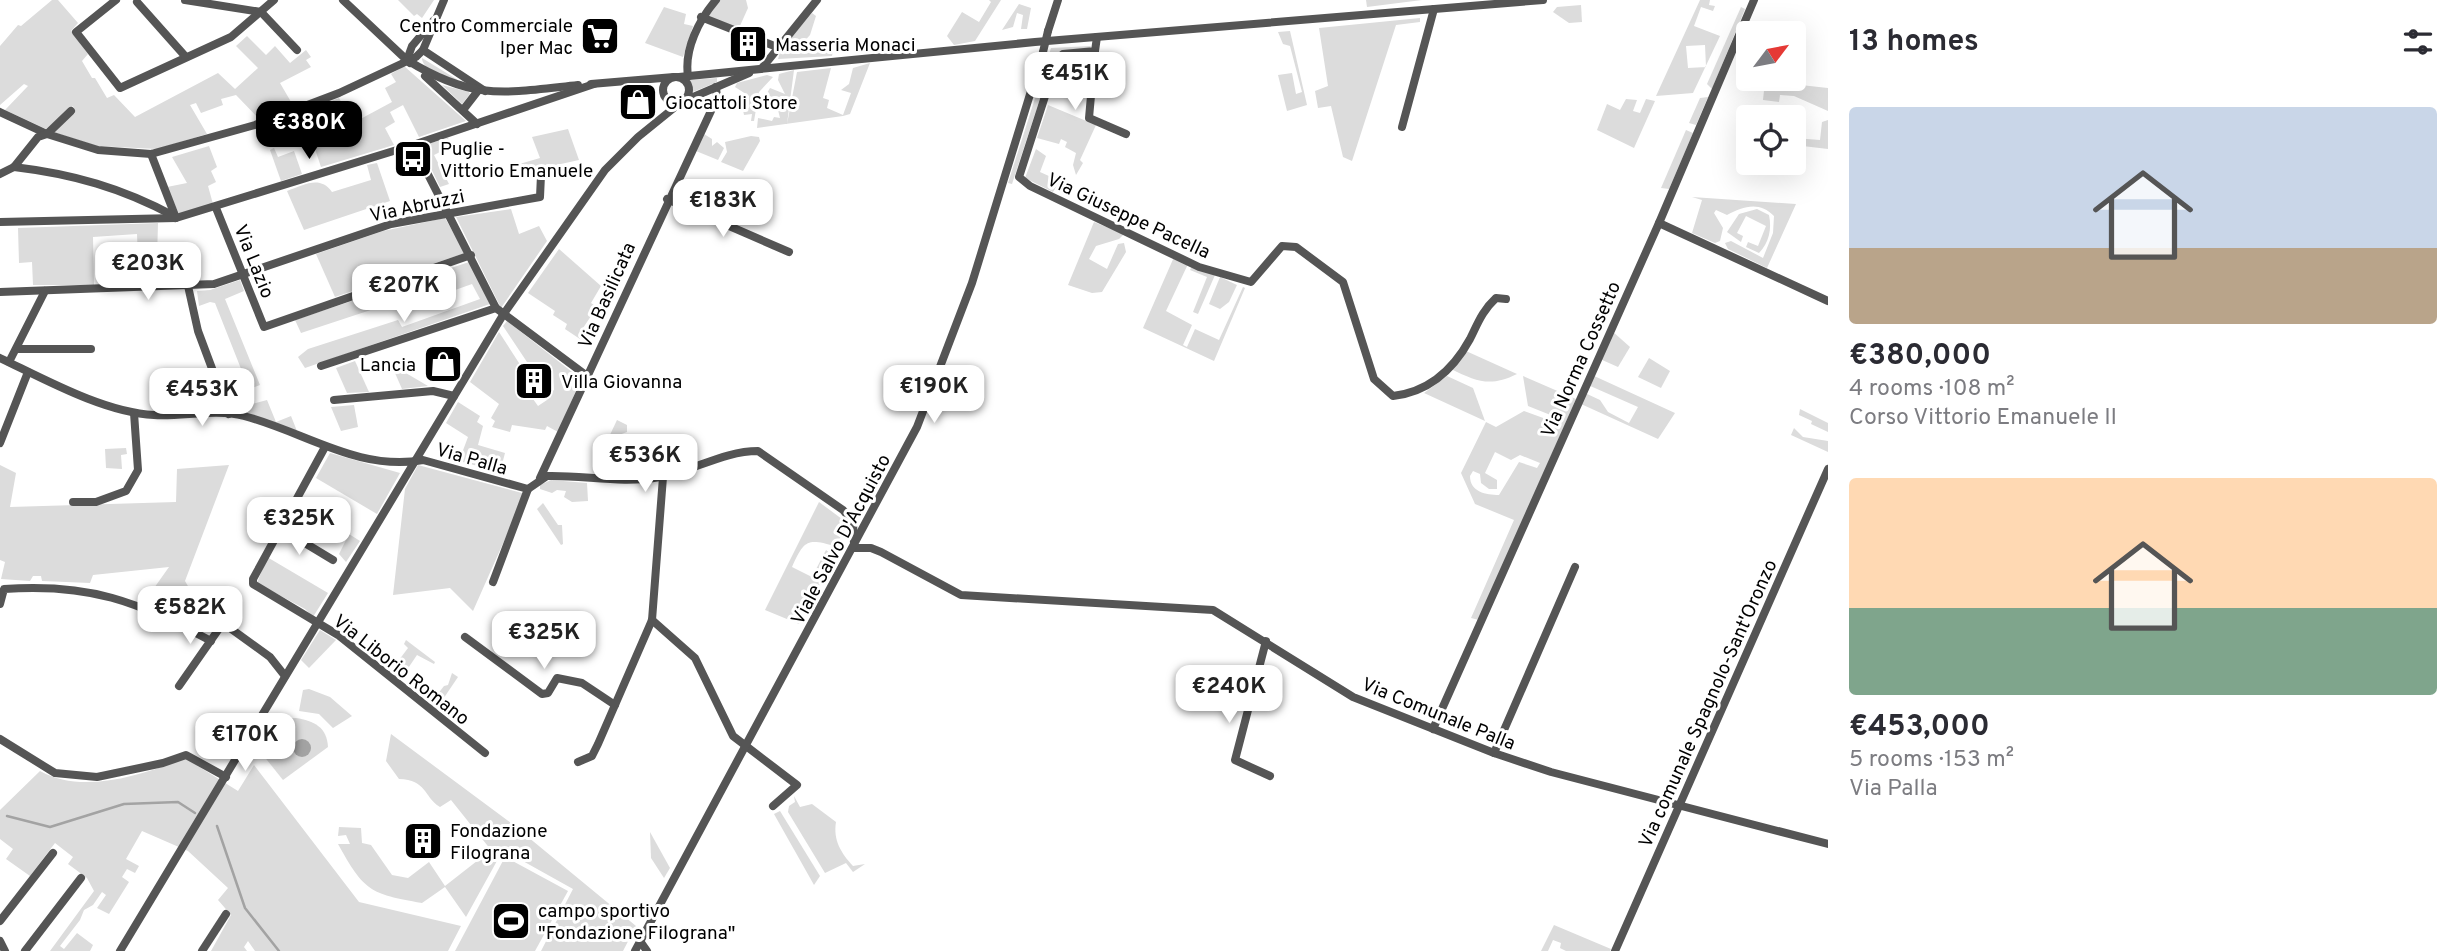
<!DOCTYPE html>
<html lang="en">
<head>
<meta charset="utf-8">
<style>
	:root { --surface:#fff; --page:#f2f2f3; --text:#2b2b33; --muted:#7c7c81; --accent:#000 }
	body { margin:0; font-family:Overpass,sans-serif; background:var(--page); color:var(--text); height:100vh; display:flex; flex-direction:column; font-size:26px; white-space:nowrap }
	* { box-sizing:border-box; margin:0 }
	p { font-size:23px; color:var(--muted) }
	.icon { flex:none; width:38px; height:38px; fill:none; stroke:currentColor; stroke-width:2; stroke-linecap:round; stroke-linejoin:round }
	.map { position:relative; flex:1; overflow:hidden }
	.side { display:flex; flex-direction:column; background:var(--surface); width:630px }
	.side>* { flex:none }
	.needle { width:46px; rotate:58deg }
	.controls { position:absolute; left:1736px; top:21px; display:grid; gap:14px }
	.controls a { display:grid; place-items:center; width:70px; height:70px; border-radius:7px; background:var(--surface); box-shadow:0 7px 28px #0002; font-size:35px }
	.price { position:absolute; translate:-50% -60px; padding:0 16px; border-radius:14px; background:#fff; color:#222; font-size:23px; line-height:46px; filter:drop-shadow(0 2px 4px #0008) }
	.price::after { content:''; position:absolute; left:50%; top:42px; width:21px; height:16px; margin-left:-10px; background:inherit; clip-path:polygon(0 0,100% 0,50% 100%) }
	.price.selected { background:var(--accent); color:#fff }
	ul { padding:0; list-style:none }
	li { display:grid; align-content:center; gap:14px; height:371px; padding:0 21px }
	li span { display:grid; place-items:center; height:217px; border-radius:7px; color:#555 }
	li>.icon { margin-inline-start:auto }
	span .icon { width:126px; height:126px; fill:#fffc; stroke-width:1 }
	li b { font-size:30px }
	h2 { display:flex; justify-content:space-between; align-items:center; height:84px; padding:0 21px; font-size:30px }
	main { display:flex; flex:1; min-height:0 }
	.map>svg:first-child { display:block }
</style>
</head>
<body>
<main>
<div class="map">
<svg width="1828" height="951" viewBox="0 0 1828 951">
	<rect width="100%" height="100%" fill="#fff"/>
	<g fill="#dcdcdc" fill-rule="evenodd">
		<polygon points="52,0 58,0 78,23 71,31 88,54 82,61 92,78 95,78 107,98 114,95 135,117 218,73 235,89 258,68 236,46 247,36 266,55 275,46 290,63 306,50 311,57 306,60 311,67 280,83 294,107 259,119 236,95 221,99 223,105 201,113 196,103 190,105 207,134 157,149 97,146 53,132 75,113 73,106 46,129 5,110 28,86 24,84 0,105 0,46 18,25 21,26"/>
		<polygon points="398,0 434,0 422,18 417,14 414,16"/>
		<polygon points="720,0 746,0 748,8 739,28 709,17 708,13"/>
		<polygon points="989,0 1001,0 975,41 954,45 947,36 962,12 979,22 991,2"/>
		<polygon points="1366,0 1422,0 1367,7"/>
		<path d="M1700,0H1710L1709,5L1715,6L1713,11L1701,7L1694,26L1720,36L1693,93L1656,96ZM1705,45L1706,67L1688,68L1686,46Z"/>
		<polygon points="1019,4 1031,8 1027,29 1021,29 1023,15 1017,13 1013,27 1002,30"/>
		<polygon points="1581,5 1582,22 1569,23 1553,12 1557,7"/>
		<polygon points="664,7 686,14 684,24 693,26 683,57 645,43"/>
		<polygon points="1741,7 1745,9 1712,89 1707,84"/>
		<polygon points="812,13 816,16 810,35 799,47 833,51 832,56 778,59 781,49"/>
		<polygon points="1420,18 1420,22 1396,25 1352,161 1343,157 1331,106 1318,108 1315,91 1328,86 1319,28"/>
		<polygon points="1290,31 1307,105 1287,111 1278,75 1292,73 1296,94 1302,92 1290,46 1283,44 1278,32"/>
		<polygon points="1091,46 1090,48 1054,56 1012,184 1008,183 1051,48"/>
		<path d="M422,58L458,80C447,81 422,70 422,58Z"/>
		<polygon points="870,63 850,114 843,116 757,128 758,118 772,121 774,117 780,118 776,102 763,100 770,88 785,94 778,80 779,74 794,70 787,124 797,72 831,68 823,98 829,100 827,108 843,115 851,93 841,90 849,84 853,68"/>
		<polygon points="404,66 466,121 419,137 403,105 390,112 395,122 385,128 394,145 321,167 307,125 273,131 271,124 339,98 353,123 392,102 385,88 396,82 391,74"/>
		<polygon points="767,75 773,77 759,92 754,121 751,121 752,114 744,115 743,110 738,111 737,106 749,108 749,96 735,87 737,83"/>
		<polygon points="717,78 717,82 693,92 690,80"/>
		<polygon points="1765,81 1828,88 1828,111 1794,96 1780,95 1779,102 1763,100"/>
		<polygon points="442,85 469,92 470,94 462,104"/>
		<polygon points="1708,97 1696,125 1689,123 1700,98"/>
		<polygon points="1626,99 1637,100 1633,111 1640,113 1646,99 1655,101 1634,148 1597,130 1607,104 1620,110"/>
		<polygon points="1048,105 1096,125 1080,160 1083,163 1076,175 1073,165 1076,153 1065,147 1067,142 1061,139 1059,144 1037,138"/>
		<polygon points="1828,120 1828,149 1794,145 1794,138 1820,140 1822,122"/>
		<polygon points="568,129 579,160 520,173 516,165 540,158 532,137"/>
		<polygon points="1686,130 1693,133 1669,189 1661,188"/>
		<polygon points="704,134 712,139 712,146 717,142 724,148 718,160 696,151"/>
		<polygon points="751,136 759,137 760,141 743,171 721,162 727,152 725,142"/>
		<polygon points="448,138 452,146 434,155 449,184 440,187 420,146"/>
		<polygon points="209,146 217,167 211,171 216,182 208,186 213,204 179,214 167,187 187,183 172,157"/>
		<polygon points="274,148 278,157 294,151 302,174 281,181 270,150"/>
		<polygon points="1036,149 1046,156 1040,172 1060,181 1053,192 1025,178"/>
		<path d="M377,163L390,201L304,230L287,191C304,185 320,175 332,192L371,180L367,165Z"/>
		<path d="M1692,197L1796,204L1767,268L1728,249L1725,243L1731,241L1763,258L1773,233L1774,216C1760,201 1743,206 1727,215L1716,210L1714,213L1723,228L1720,241L1715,243L1692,233L1702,200Z"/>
		<polygon points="511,209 519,234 539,226 547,241 501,308 456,217"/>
		<path d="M1757,209L1769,215C1772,229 1769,243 1759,253L1746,247L1748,242L1758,246L1766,226L1746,216L1737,233L1743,236L1741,242L1727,232L1739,214Z"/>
		<polygon points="445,218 465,253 335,297 316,254 383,231"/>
		<polygon points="1094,222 1124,234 1119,239 1096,246 1089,259 1107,269 1118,244 1124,243 1126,252 1102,292 1092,293 1068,285"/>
		<polygon points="158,223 157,260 138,259 137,234 93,237 94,285 33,285 32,262 19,263 18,228"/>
		<polygon points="559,249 601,286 591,303 597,307 583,328 592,334 586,343 565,329 567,324 553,315 555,311 528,293"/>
		<polygon points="1174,257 1188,264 1166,311 1192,325 1183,345 1187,347 1195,329 1219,340 1243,287 1245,288 1214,361 1143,328"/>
		<polygon points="469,262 490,304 305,368 298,357 308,349 398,320 402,327 480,299 472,284 402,309 398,301 301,333 295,320"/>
		<polygon points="1192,266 1215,275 1198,314 1193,312 1207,277 1190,270"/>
		<polygon points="1220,277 1237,285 1229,302 1220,309 1209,304"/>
		<polygon points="240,280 244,291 225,299 260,385 249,389 215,303 210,302 199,306 197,291 210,290"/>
		<polygon points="507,321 581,379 558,432 547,426 545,430 512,425 510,432 492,427 495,421 491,418 499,404 470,382 499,332 519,363 516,375 538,406 547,400 545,396 554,390 553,370 540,363 527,362 503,326"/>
		<polygon points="1612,331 1630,347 1618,367 1600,359"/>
		<path d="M1466,351L1517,374C1491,387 1477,382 1451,369Z"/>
		<polygon points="1649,358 1670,371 1661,388 1638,377"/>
		<polygon points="355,361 369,392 347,393 336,368"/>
		<polygon points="399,369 428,386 402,389 395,373"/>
		<polygon points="1592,375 1675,413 1658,439 1581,404 1585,393 1600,400 1608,412 1629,423 1638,407 1588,385"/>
		<polygon points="1447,376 1473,388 1485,421 1424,393"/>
		<path d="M1523,376L1576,399L1479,620L1471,618L1514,520L1475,504L1461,473L1486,422L1496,427L1524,411L1557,423L1558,418L1528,406ZM1495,452L1511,460L1520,455L1540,463L1537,468L1519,462L1499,495C1486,495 1470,492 1470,476L1473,471L1480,474L1481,483L1489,489H1497V480L1485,473Z"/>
		<polygon points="267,400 276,422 291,416 297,431 233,409"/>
		<polygon points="458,402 480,416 477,422 483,426 478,445 505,453 500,472 459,461 468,437 446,423"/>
		<polygon points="354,405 358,427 341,431 331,407"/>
		<polygon points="1800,409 1828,423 1828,432 1811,424 1812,421 1799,415"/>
		<polygon points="617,420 627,425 627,432 608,439"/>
		<polygon points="1794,428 1803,437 1828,441 1828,452 1791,435"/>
		<polygon points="126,448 127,454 121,455 122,469 106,468 105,449"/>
		<polygon points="330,453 400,473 377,514 316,478"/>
		<polygon points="0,465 16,473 10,507 176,502 177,469 229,465 185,581 192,593 177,616 141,600 147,598 169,567 93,575 90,583 42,581 41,576 33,576 30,581 1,579 5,562 0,560"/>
		<polygon points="418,465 522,493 523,498 473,611 450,588 393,595 405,489"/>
		<polygon points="551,480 587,483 588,501 572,502 564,497 566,491 557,490 552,493 540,489 540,485"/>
		<path d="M819,502L846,522V528L835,546C807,538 804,540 792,567L812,577L826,550L835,557L799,624L765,610Z"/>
		<polygon points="543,503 558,525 562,525 563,544 561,545 537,509"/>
		<polygon points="349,534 360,541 346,562 339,554"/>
		<polygon points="267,557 328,593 313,617 305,609 257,583"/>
		<polygon points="320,630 336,640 309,668 301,660"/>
		<polygon points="406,640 435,662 434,664 417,655 398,683 390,672 408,648 404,644"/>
		<polygon points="452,673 458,677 435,711 430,704 444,686 448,685"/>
		<polygon points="309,689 330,697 352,716 333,728 319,714 299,711 303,690"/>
		<path d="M296,718C314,721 327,727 328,747L283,780L259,750L281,719Z"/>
		<path d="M391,734L511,823L636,926L623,951H541L573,889L503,850L466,917L445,887L422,903C370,894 364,891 338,844H350L346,835L338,836L339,827L361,828L362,843L371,845L392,875L408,878L429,862L445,886L491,850L451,800L440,807C423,796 427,780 399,779L386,761Z"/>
		<path d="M185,758L238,791L254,765L359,902L461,926L448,951H255L248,941L244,947L247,951H211L231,915L218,900L228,888L188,851L142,831L126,859L139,866L135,873L127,869L122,877L129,882L109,914L97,908L106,895L102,892L93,905L84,910L80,920L60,946L64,949L77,933L93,945L90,951H50L94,891L87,878L68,864L73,857L55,843L30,876L6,859L13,849L0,839V810L40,771C82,795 143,775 185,758Z"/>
		<path d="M794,796L800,807L812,804L836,822C833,840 841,853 853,866L865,864L853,872L846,863L825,873L788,812L789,806L795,802Z"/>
		<polygon points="780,811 820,876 814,885 774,814"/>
		<polygon points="650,832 670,868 664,878 651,858"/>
		<polygon points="505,857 568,891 535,951 455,951"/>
		<polygon points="1554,925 1611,949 1610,951 1566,951 1560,948 1561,943 1553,940 1548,951 1541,951"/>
	</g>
	<circle fill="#a3a3a3" cx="302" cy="748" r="9"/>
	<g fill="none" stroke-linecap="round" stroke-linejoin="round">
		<g stroke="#a3a3a3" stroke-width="2.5">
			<polyline points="7,816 50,827 124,804 178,802 195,813"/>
			<polyline points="217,826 245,908 279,951"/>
		</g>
		<g stroke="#555" stroke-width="8">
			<polyline points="116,0 76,32 120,88 231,37 274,0"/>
			<polyline points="185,0 261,12 297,50"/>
			<polyline points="343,0 410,63"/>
			<polyline points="137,2 185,56"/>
			<polyline points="701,17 777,47"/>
			<polyline points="1048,31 1058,0"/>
			<path d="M1097,37L1095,51L1063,54L1057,59L1019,177L1030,186L1199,267L1251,282L1282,246L1296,247L1343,282L1374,379L1393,396C1428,392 1453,370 1470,339C1478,323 1482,311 1496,298L1506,299"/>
			<polyline points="423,50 485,91"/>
			<polyline points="1095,51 1089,118 1126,134"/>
			<path d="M407,60C473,101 504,93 578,85"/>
			<polyline points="407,60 412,46 434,20"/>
			<polyline points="762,68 817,0"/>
			<polyline points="425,76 477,124"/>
			<path d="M688,76C684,49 699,20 716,0"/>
			<circle cx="676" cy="90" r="13"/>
			<polyline points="679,77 1035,42 1543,0"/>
			<polyline points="591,84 674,77"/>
			<polyline points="684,101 749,73"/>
			<polyline points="463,110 477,92"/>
			<polyline points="0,112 47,134 98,150 151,154 255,125 339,93 416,57 423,50 444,0"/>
			<polyline points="1402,127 1434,9"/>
			<polyline points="413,145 496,308 587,376"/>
			<polyline points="151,154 176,218"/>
			<path d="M14,167C73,174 122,188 174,216"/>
			<polyline points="0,174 14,167 38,137 47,134 71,111"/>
			<polyline points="667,199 789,252"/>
			<polyline points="216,208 264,327 471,255"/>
			<polyline points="0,222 176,218 413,145 594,84"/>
			<polyline points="1659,223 1828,301"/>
			<polyline points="188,286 198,331 229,414"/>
			<polyline points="0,292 214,284 391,224 540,197 541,175"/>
			<polyline points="17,349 91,349"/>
			<path d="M0,358C44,379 105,413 154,415C183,417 215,408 244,416C303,431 359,472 423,460L528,489L547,476C585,475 621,484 660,477C693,471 724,451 758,451L843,510L853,522L854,544"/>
			<polyline points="9,362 45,291"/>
			<polyline points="321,366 496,308"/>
			<polyline points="334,400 433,391 454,396"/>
			<polyline points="0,443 28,372"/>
			<polyline points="325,447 253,579 253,584 338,635 485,753"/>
			<polyline points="540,478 717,98 716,87"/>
			<polyline points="73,502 96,502 126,491 138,470 134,413"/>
			<polyline points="280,528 333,560"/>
			<polyline points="853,548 871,548 881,552 961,595 1213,610 1353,697 1494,753 1551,772 1828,844"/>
			<polyline points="493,582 528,489"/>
			<path d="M0,604L4,589C90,583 136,601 211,641"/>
			<polyline points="652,620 695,658 733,736 797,785 773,806"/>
			<polyline points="465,637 542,694 548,693 557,678 582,683 615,705"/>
			<polyline points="1266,641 1235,760 1270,776"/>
			<polyline points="179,686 223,623 270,657 285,676"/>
			<polyline points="1433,729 1659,223 1754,0"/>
			<polyline points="0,739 55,773 97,777 163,763 186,755 226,777"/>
			<polyline points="1494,753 1575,567"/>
			<polyline points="578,762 592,756 598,744 652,620 663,477"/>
			<polyline points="0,921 53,853"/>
			<polyline points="0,941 5,951"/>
			<polyline points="640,941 647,951"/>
			<polyline points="25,951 81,878"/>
			<polyline points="120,951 503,315 605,170 638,137 680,103"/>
			<polyline points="202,951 226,914"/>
			<polyline points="635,951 917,427 972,283 1043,52"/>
			<polyline points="1615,951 1828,469"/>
		</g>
		<polyline stroke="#555" stroke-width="8" points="1043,52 1048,31"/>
	</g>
	<defs>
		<g id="supermarket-square" transform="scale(2.0125)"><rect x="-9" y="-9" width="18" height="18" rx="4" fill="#000" stroke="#fff"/><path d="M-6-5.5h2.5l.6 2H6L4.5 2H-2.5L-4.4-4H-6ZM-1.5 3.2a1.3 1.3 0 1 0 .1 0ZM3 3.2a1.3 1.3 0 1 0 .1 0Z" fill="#fff"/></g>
		<g id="building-square" transform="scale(2.0125)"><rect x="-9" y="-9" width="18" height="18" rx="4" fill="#000" stroke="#fff"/><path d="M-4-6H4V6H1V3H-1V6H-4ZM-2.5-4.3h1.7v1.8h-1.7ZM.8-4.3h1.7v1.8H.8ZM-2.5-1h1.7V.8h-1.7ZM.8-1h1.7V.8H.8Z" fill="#fff"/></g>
		<g id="shop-square" transform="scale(2.0125)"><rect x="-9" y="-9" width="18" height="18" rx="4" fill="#000" stroke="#fff"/><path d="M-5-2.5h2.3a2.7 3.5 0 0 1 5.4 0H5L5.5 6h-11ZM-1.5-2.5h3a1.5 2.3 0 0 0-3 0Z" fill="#fff"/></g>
		<g id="bus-square" transform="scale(2.0125)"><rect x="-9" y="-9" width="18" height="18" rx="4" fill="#000" stroke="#fff"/><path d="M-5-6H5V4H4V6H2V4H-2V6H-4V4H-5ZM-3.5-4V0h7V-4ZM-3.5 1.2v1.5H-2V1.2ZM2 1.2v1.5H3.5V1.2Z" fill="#fff"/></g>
		<g id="stadium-square" transform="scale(2.0125)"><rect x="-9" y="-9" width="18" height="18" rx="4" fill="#000" stroke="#fff"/><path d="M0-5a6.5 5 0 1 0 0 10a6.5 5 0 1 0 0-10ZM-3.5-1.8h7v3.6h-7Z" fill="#fff"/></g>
	</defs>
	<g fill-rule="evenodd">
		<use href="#supermarket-square" x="600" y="36"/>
		<use href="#building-square" x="748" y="44"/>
		<use href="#shop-square" x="638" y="102"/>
		<use href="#bus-square" x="413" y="159"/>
		<use href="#shop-square" x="443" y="364"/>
		<use href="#building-square" x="534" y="381"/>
		<use href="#building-square" x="423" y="841"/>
		<use href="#stadium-square" x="511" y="921"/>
	</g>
	<g text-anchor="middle" stroke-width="6" stroke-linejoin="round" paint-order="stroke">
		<g font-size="19" fill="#000" stroke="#fff" text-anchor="start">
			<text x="573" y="32" text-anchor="end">Centro Commerciale<tspan x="573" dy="22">Iper Mac</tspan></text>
			<text x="775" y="51">Masseria Monaci</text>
			<text x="665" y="109">Giocattoli Store</text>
			<text x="440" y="155">Puglie -<tspan x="440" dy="22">Vittorio Emanuele</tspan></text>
			<text x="416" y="371" text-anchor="end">Lancia</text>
			<text x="561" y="388">Villa Giovanna</text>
			<text x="450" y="837">Fondazione<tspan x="450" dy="22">Filograna</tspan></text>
			<text x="538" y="917">campo sportivo<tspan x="538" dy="22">"Fondazione Filograna"</tspan></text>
		</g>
		<g font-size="19" fill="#000" stroke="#fff">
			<text transform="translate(417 205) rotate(-12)" y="7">Via Abruzzi</text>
			<text transform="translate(1129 215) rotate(25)" y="7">Via Giuseppe Pacella</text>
			<text transform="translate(255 261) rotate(68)" y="7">Via Lazio</text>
			<text transform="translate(606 295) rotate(-66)" y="7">Via Basilicata</text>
			<text transform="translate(1580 359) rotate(-66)" y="7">Via Norma Cossetto</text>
			<text transform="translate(472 458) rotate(16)" y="7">Via Palla</text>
			<text transform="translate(840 539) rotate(-62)" y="7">Viale Salvo D'Acquisto</text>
			<text transform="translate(402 669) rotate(38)" y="7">Via Liborio Romano</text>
			<text transform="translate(1707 703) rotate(-66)" y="7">Via comunale Spagnolo-Sant'Oronzo</text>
			<text transform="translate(1439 713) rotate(22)" y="7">Via Comunale Palla</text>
		</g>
	</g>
</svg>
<div class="controls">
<a><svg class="needle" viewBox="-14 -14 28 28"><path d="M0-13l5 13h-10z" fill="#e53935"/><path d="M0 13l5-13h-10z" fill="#7c7c81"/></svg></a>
<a><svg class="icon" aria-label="locate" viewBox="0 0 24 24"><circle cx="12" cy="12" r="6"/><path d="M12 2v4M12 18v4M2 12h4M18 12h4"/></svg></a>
</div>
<b class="price" style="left:1075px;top:112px">€451K</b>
<b class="price selected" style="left:309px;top:161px">€380K</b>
<b class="price" style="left:723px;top:239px">€183K</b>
<b class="price" style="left:148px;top:302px">€203K</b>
<b class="price" style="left:404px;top:324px">€207K</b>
<b class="price" style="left:934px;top:425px">€190K</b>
<b class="price" style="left:202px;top:428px">€453K</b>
<b class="price" style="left:645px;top:494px">€536K</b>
<b class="price" style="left:299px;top:557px">€325K</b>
<b class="price" style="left:190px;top:646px">€582K</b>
<b class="price" style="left:544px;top:671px">€325K</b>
<b class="price" style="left:1229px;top:725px">€240K</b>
<b class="price" style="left:245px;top:773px">€170K</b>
</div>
<section class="side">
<h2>13 homes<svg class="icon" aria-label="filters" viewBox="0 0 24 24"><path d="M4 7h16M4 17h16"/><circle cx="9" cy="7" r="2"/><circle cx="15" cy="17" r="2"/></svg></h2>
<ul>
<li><span style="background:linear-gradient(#c9d6e8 65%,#b9a48a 0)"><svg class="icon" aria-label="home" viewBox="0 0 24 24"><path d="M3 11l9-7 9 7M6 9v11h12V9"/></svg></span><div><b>€380,000</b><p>4 rooms · 108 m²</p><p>Corso Vittorio Emanuele II</p></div></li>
<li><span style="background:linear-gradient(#ffd9b3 60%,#7fa58c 0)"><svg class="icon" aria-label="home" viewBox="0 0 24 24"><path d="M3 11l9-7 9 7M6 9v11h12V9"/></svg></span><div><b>€453,000</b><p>5 rooms · 153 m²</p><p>Via Palla</p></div></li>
</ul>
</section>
</main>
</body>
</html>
